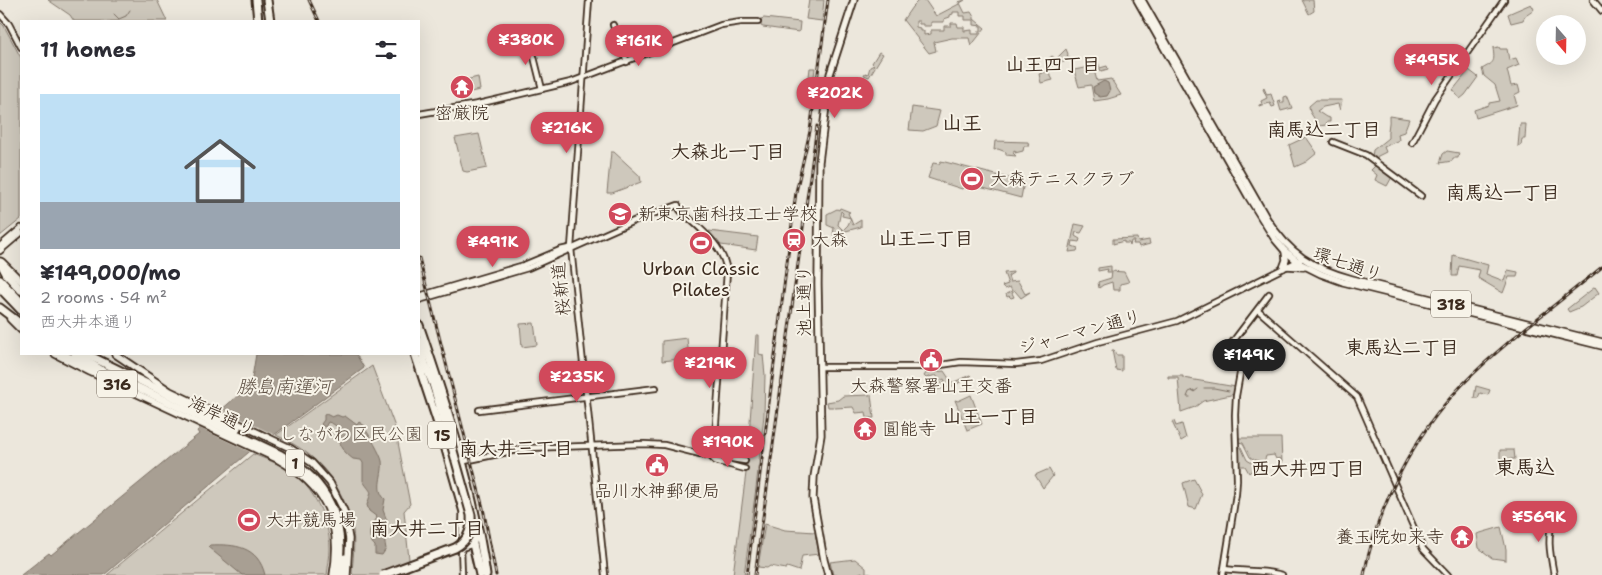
<!DOCTYPE html>
<html lang="en">
<head>
<meta charset="utf-8">
<style>
	:root { --surface:#fff; --page:#f2f2f3; --text:#2b2b33; --muted:#7c7c81; --accent:#d1495b }
	body { margin:0; font-family:"Shantell Sans","Klee One",sans-serif; background:var(--page); color:var(--text); height:100vh; display:flex; flex-direction:column; font-size:19px; white-space:nowrap }
	* { box-sizing:border-box; margin:0 }
	p { font-size:16px; color:var(--muted) }
	.icon { flex:none; width:28px; height:28px; fill:none; stroke:currentColor; stroke-width:2; stroke-linecap:round; stroke-linejoin:round }
	.map { position:relative; flex:1; overflow:hidden }
	.drawer { position:absolute; left:20px; top:20px; width:400px; height:335px; display:flex; flex-direction:column; background:var(--surface); border-radius:0px; box-shadow:0 5px 20px #0002 }
	.drawer>* { flex:none }
	.needle { width:32px; rotate:160deg }
	.fabs { position:absolute; left:1536px; top:15px; display:grid; gap:10px }
	.fabs a { display:grid; place-items:center; width:50px; height:50px; border-radius:50%; background:var(--surface); box-shadow:0 5px 20px #0002; font-size:25px }
	.price { position:absolute; translate:-50% -42px; padding:0 11px; border-radius:18px; background:var(--accent); color:#fff; font-size:16px; line-height:32px; filter:drop-shadow(0 1px 2px #0008) }
	.price::after { content:''; position:absolute; left:50%; top:30px; width:15px; height:11px; margin-left:-8px; background:inherit; clip-path:polygon(0 0,100% 0,50% 100%) }
	.price.selected { background:#222; color:#fff }
	ul { padding:0; list-style:none }
	li { display:grid; align-content:center; gap:10px; height:265px; padding:0 20px }
	li span { display:grid; place-items:center; height:155px; border-radius:0px; color:#555 }
	li>.icon { margin-inline-start:auto }
	span .icon { width:90px; height:90px; fill:#fffc; stroke-width:1 }
	li b { font-size:21px }
	h2 { display:flex; justify-content:space-between; align-items:center; height:60px; padding:0 20px; font-size:21px }
	.map>svg:first-child { display:block }
</style>
</head>
<body>
<div class="map">
<svg width="1602" height="575" viewBox="0 0 1602 575">
	<rect width="100%" height="100%" fill="#ece7dc"/>
	<filter id="ink" filterUnits="userSpaceOnUse"><feTurbulence type="fractalNoise" baseFrequency=".02" numOctaves="2"/><feDisplacementMap in="SourceGraphic" scale="10" xChannelSelector="R" yChannelSelector="G"/><feConvolveMatrix kernelMatrix="1 2 1 2 8 2 1 2 1" color-interpolation-filters="sRGB"/></filter>
	<g filter="url(#ink)">
		<g fill="#cec8bc" stroke="#84796d" fill-rule="evenodd">
			<polygon points="48,0 157,0 167,21 74,21 70,15"/>
			<polygon points="809,0 824,0 822,21 806,19"/>
			<path d="M919,0H925L936,16L959,4L958,2L965,0L960,3L965,13L971,12L974,17V19L985,28L971,46L969,38H952L934,42L936,51L929,53L903,20L912,7ZM953,12H959V16H965V20H974V25L981,26V31H979V34H972V30L964,31V27H958L957,23H951V26H944V30H931V34L924,35V31H920V28L916,27V21H919V24H923V26H931V22H944V19L950,17V15L953,14Z"/>
			<polygon points="1302,0 1313,0 1314,11 1309,14"/>
			<path d="M1531,4L1534,9C1531,14 1525,14 1523,20L1511,23L1508,14Z"/>
			<polygon points="764,18 800,22 799,32 763,27 761,26 761,19"/>
			<polygon points="0,22 4,26 21,58 21,219 0,236"/>
			<polygon points="503,26 510,28 511,38 502,39 501,29"/>
			<path d="M1499,47L1500,49H1507L1509,60L1516,58L1519,65L1507,70L1511,86L1518,85L1520,92L1514,95L1517,105L1476,118L1474,110L1489,105V103L1500,101L1495,85L1484,76L1482,69C1494,62 1495,63 1493,48Z"/>
			<polygon points="1066,49 1068,54 1067,57 1072,59 1049,67 1046,61 1052,56 1056,59"/>
			<polygon points="879,52 883,54 869,77 864,75 865,73 868,74 870,67 874,65 872,63"/>
			<polygon points="1098,62 1100,68 1107,66 1108,69 1101,71 1100,69 1094,70 1097,81 1111,79 1121,95 1108,99 1094,101 1091,85 1079,87 1074,70 1090,67 1090,64"/>
			<polygon points="810,68 815,68 812,94 807,93"/>
			<polygon points="1469,70 1478,77 1465,95 1460,99 1453,90"/>
			<polygon points="1048,71 1053,80 1041,83 1039,74"/>
			<polygon points="478,77 480,90 470,92 467,83 462,84 461,81"/>
			<polygon points="1264,88 1267,95 1271,94 1275,106 1272,107 1270,103 1259,106 1259,105 1262,104 1261,101 1267,98 1263,89"/>
			<polygon points="1287,96 1292,108 1281,111 1278,101 1281,100 1280,103 1284,103 1284,97"/>
			<polygon points="1316,100 1342,100 1340,110 1338,104 1323,107 1317,111 1326,117 1330,118 1330,122 1327,122 1326,125 1319,126 1310,112 1309,106"/>
			<polygon points="912,107 940,111 936,126 923,131 909,130"/>
			<path d="M1389,116L1409,119L1404,132L1398,134L1399,140L1384,147L1386,152L1374,158L1372,157L1373,150L1388,138C1387,129 1390,125 1389,116Z"/>
			<polygon points="1520,124 1526,124 1525,139 1522,139 1521,146 1518,146"/>
			<polygon points="479,134 487,168 467,172 463,171 455,138"/>
			<polygon points="1306,137 1317,153 1306,162 1295,167 1289,145"/>
			<polygon points="995,141 1028,142 1029,146 1024,146 1023,151 1015,153 1016,151 1014,150 1013,153 1016,156 1006,155 1006,152 998,149 994,150"/>
			<polygon points="1447,151 1459,153 1458,158 1453,158 1452,161 1440,163 1443,154"/>
			<polygon points="611,152 614,152 640,176 641,182 612,193 607,193"/>
			<polygon points="941,161 1024,182 1021,198 968,184 962,189 928,178 933,163 939,164"/>
			<polygon points="1376,165 1392,177 1387,186 1375,180 1377,175 1371,170"/>
			<path d="M840,208L850,212L848,213L853,225L861,220V227L842,232L837,238L833,235L834,228L827,225V214L837,209L839,210ZM841,211L843,213L842,216L851,218L848,225L843,230L838,225Z"/>
			<polygon points="1075,224 1085,226 1081,233 1076,232 1075,236 1080,239 1079,242 1073,241 1072,246 1078,248 1077,251 1069,252"/>
			<polygon points="709,231 758,237 756,250 721,245"/>
			<polygon points="1137,238 1138,242 1149,240 1150,244 1139,247 1138,244 1133,244 1134,241 1131,241 1130,246 1129,243 1124,243 1124,241 1113,244 1113,239"/>
			<polygon points="1453,255 1488,265 1486,274 1504,281 1508,270 1518,272 1517,277 1509,277 1503,293 1478,278 1480,270 1459,266 1457,276 1452,276"/>
			<polygon points="1111,266 1111,271 1124,272 1129,282 1120,284 1120,290 1113,290 1112,282 1103,285 1099,288 1098,282 1111,278 1112,272 1107,272 1108,269 1098,271 1098,268"/>
			<polygon points="1013,272 1013,273 1008,276 1010,282 1018,281 1025,294 1030,292 1021,298 1015,291 1012,293 1014,297 1011,298 1009,296 1007,297 1006,294 1012,291 1010,287 1005,289 1002,286 1008,284 1004,273"/>
			<polygon points="1595,287 1599,293 1581,307 1569,312 1567,309"/>
			<polygon points="534,323 537,345 522,347 520,324"/>
			<polygon points="756,335 759,335 759,354 763,355 765,375 764,415 756,488 744,575 733,575 747,465"/>
			<polygon points="687,338 689,358 662,361 662,341"/>
			<polygon points="1112,350 1114,350 1116,355 1122,355 1122,371 1116,370"/>
			<path d="M372,366L395,427L410,504L404,511L409,559L408,575H354L352,573C353,559 355,545 353,530C349,505 334,477 315,460C304,449 290,442 276,435Z"/>
			<polygon points="944,371 952,383 970,375 971,376 953,386 936,390 934,387 945,381 944,379 940,381 936,375 926,378 924,376 926,373"/>
			<polygon points="1168,376 1183,376 1183,378 1236,387 1235,394 1203,401 1195,407 1181,412 1178,378 1168,378"/>
			<polygon points="1476,386 1490,390 1488,395 1480,393 1478,398 1474,398"/>
			<polygon points="871,395 874,418 867,418 866,412 856,413 853,407 835,408 834,407 828,407 827,402 838,400 843,396"/>
			<polygon points="971,395 982,424 967,430 955,400 958,401"/>
			<polygon points="1174,421 1176,426 1182,424 1186,438 1181,441 1172,422"/>
			<polygon points="1238,438 1281,438 1282,463 1280,458 1276,459 1274,455 1266,456 1264,463 1253,459 1250,457 1243,443 1238,442"/>
			<polygon points="1238,447 1241,447 1247,460 1257,466 1249,473 1245,466 1239,466"/>
			<polygon points="1500,450 1514,450 1515,459 1500,459"/>
			<path d="M253,454C265,459 278,463 289,470C313,486 329,519 330,548C330,557 328,566 327,575H107Z"/>
			<polygon points="1049,469 1053,476 1043,488 1035,475"/>
			<polygon points="1194,479 1202,494 1196,509 1189,507 1183,483"/>
			<polygon points="765,524 785,530 815,532 819,554 802,556 799,571 787,567 786,569 770,566 767,568 758,567"/>
			<polygon points="1501,527 1506,549 1506,560 1492,558 1479,548 1477,534"/>
			<polygon points="855,559 866,568 866,573 874,575 864,575 862,572 855,575 833,575 830,562"/>
		</g>
		<g fill="#a89f93" stroke="#7c7064">
			<polygon points="1104,81 1108,83 1110,91 1107,96 1100,97 1094,93 1093,87"/>
			<polygon points="256,354 356,354 364,368 274,435 268,436 104,575 21,575 49,553 51,555 199,434 197,431 251,384"/>
			<path d="M326,414L332,417L337,415L342,417L345,416L357,425L359,422L365,426V429C369,434 381,455 382,461C384,474 374,489 385,499L383,510L387,521L384,538L386,549L382,555L375,554V546C366,538 370,525 377,517L369,511L367,505C372,488 373,496 363,481V463L361,460L353,459C349,456 344,452 342,447C335,436 345,427 328,422L325,427L323,426L321,424L324,420V415Z"/>
			<path d="M210,545C235,544 258,546 265,575H242L208,547Z"/>
		</g>
		<polygon fill="#ece7dc" points="219,408 277,436 270,438 252,453 199,428 201,423"/>
		<g fill="none" stroke-linecap="round" stroke-linejoin="round">
			<g stroke="#7c7064" stroke-width="1">
				<polyline points="114,14 119,19 126,16 130,10"/>
				<polyline points="1204,388 1214,388 1229,391"/>
				<polyline points="1190,397 1187,397 1189,392 1194,390 1194,392 1198,389"/>
			</g>
			<g stroke="#3b2a1e" stroke-width="8">
				<g id="minor">
					<polyline points="589,0 571,248 605,575"/>
					<polyline points="1593,0 1602,11"/>
					<polyline points="0,14 9,24 21,47"/>
					<polyline points="613,25 627,62"/>
					<polyline points="529,37 542,89"/>
					<polyline points="419,114 478,104 571,82 721,25 741,22 758,22"/>
					<polyline points="1333,142 1366,155 1421,196"/>
					<polyline points="1412,143 1435,99 1504,0"/>
					<polyline points="0,246 21,228"/>
					<polyline points="0,251 21,233"/>
					<polyline points="419,296 524,265 560,250 569,248"/>
					<path d="M419,300L528,268L636,220L678,205L680,210C698,227 724,245 727,272L714,450L710,456"/>
					<polyline points="1258,310 1357,397 1423,549 1448,575"/>
					<polyline points="819,367 927,367 961,362 1016,364 1041,361 1098,342 1177,321 1300,260"/>
					<polyline points="479,410 656,388"/>
					<polyline points="710,456 715,461 745,469"/>
					<polyline points="460,462 527,448 644,444 664,445 700,454 745,461"/>
					<polyline points="461,546 462,575"/>
					<path d="M1224,569C1243,572 1263,569 1282,575"/>
					<polyline points="1223,575 1236,494 1237,480 1235,415 1236,396 1241,368 1232,353 1231,344 1269,294"/>
					<path d="M1554,575C1549,549 1547,538 1554,512"/>
				</g>
			</g>
			<g stroke="#3b2a1e" stroke-width="9">
				<g id="major">
					<polyline points="1137,0 1248,196 1274,238 1285,251 1301,264 1321,274 1343,282 1602,346"/>
					<path d="M1142,0L1267,219C1289,254 1312,268 1352,279L1602,342"/>
					<polyline points="2,262 21,281"/>
					<polyline points="1287,266 1304,267"/>
					<polyline points="1283,268 1286,260 1285,251"/>
					<polyline points="10,319 21,330"/>
					<path d="M55,354L90,372L277,459C325,486 343,520 333,575"/>
					<polyline points="115,354 170,391 290,448 312,463 330,483 344,511 349,539 347,575"/>
					<polyline points="462,542 463,514"/>
					<polyline points="457,549 473,544 478,532"/>
					<polyline points="828,575 824,560 813,498 814,477 821,435 818,284 819,162 830,74 854,0"/>
				</g>
			</g>
			<g stroke="#3b2a1e" stroke-width="11">
				<g id="highway">
					<polyline points="256,0 258,21"/>
					<polyline points="267,0 270,21"/>
					<polyline points="0,262 7,275 21,290"/>
					<polyline points="0,280 21,302"/>
					<polyline points="0,288 21,310"/>
					<polyline points="0,308 21,324"/>
					<path d="M419,325C447,406 474,490 486,575"/>
					<polyline points="419,342 427,371"/>
					<polyline points="63,354 94,370"/>
					<path d="M75,354L101,370L281,455C328,480 348,523 337,575"/>
					<polyline points="86,354 237,428"/>
					<polyline points="415,354 443,439 473,544 480,575"/>
					<polyline points="426,367 433,384 450,440"/>
					<polyline points="343,575 345,558"/>
				</g>
			</g>
			<use href="#minor" stroke="#f7f3e8" stroke-width="4.5"/>
			<use href="#major" stroke="#f7f3e8" stroke-width="5.5"/>
			<use href="#highway" stroke="#f7f3e8" stroke-width="7"/>
			<g stroke="#3b2a1e" stroke-width="3">
				<g id="rail">
					<polyline points="309,0 319,21"/>
					<polyline points="419,258 483,508 496,575"/>
					<polyline points="747,575 796,192 810,131 828,0"/>
					<polyline points="755,575 817,126"/>
					<path d="M1364,575C1377,507 1414,435 1462,385C1503,343 1556,305 1602,267"/>
				</g>
			</g>
			<use href="#rail" stroke="#f7f3e8" stroke-width="1" stroke-dasharray="4" stroke-linecap="butt"/>
			<g stroke="#3b2a1e" stroke-width="11" stroke-linecap="butt">
				<path id="highway-bridge" d="M383,575L455,548C468,541 472,529 471,515L450,440"/>
			</g>
			<use href="#highway-bridge" stroke="#f7f3e8" stroke-width="7"/>
		</g>
	</g>
	<defs>
		<g id="temple-disc" transform="scale(1.25)"><circle r="9.5" fill="#d1495b" stroke="#f7f3e8"/><path d="M0-6L5-2H3V0L6.5 2.5H4V6H1.5V3h-3V6H-4V2.5H-6.5L-3 0V-2H-5Z" fill="#fff"/></g>
		<g id="stadium-disc" transform="scale(1.25)"><circle r="9.5" fill="#d1495b" stroke="#f7f3e8"/><path d="M0-5a6.5 5 0 1 0 0 10a6.5 5 0 1 0 0-10ZM-3.5-1.8h7v3.6h-7Z" fill="#fff"/></g>
		<g id="university-disc" transform="scale(1.25)"><circle r="9.5" fill="#d1495b" stroke="#f7f3e8"/><path d="M0-5L7-2L0 1L-7-2ZM-4 1L0 2.5L4 1V4Q0 6-4 4Z" fill="#fff"/></g>
		<g id="station-disc" transform="scale(1.25)"><circle r="9.5" fill="#d1495b" stroke="#f7f3e8"/><path d="M-3-6H3Q5-6 5-4V2Q5 4 3 4L4.5 6H3L1.5 4h-3L-3 6H-4.5L-3 4Q-5 4-5 2V-4Q-5-6-3-6ZM-3.5-4v3h7v-3ZM-3.5 1v1.5H-2V1ZM2 1v1.5H3.5V1Z" fill="#fff"/></g>
		<g id="civic-disc" transform="scale(1.25)"><circle r="9.5" fill="#d1495b" stroke="#f7f3e8"/><path d="M-.6-6.5H3V-4.5H.6V-3L4-1V1h2V6H-6V1h2V-1L-.6-3ZM-1.2 2.5V6h2.4V2.5Z" fill="#fff"/></g>
	</defs>
	<g fill-rule="evenodd">
		<use href="#temple-disc" x="462" y="87"/>
		<use href="#stadium-disc" x="972" y="179"/>
		<use href="#university-disc" x="620" y="214"/>
		<use href="#station-disc" x="794" y="240"/>
		<use href="#stadium-disc" x="701" y="243"/>
		<use href="#civic-disc" x="931" y="360"/>
		<use href="#temple-disc" x="865" y="429"/>
		<use href="#civic-disc" x="657" y="465"/>
		<use href="#stadium-disc" x="249" y="520"/>
		<use href="#temple-disc" x="1462" y="537"/>
	</g>
	<g text-anchor="middle" stroke-width="4" stroke-linejoin="round" paint-order="stroke">
		<g fill="#f7f3e8" stroke="#73665b" stroke-width="1">
			<rect x="1431" y="290.5" width="40" height="27" rx="4"/>
			<rect x="97" y="370.5" width="40" height="27" rx="4"/>
			<rect x="428" y="421.5" width="28" height="27" rx="4"/>
			<rect x="286" y="449.5" width="18" height="27" rx="4"/>
		</g>
		<g font-size="16" font-weight="bold" fill="#3b2a1e">
			<text x="1451" y="310">318</text>
			<text x="117" y="390">316</text>
			<text x="442" y="441">15</text>
			<text x="295" y="469">1</text>
		</g>
		<g font-size="18" fill="#3b2a1e" stroke="#f7f3e8" text-anchor="start">
			<text x="462" y="119" text-anchor="middle">密厳院</text>
			<text x="990" y="185">大森テニスクラブ</text>
			<text x="638" y="220">新東京歯科技工士学校</text>
			<text x="812" y="246">大森</text>
			<text x="701" y="275" text-anchor="middle">Urban Classic<tspan x="701" dy="21">Pilates</tspan></text>
			<text x="931" y="392" text-anchor="middle">大森警察署山王交番</text>
			<text x="882" y="435">圓能寺</text>
			<text x="657" y="497" text-anchor="middle">品川水神郵便局</text>
			<text x="266" y="526">大井競馬場</text>
			<text x="1444" y="543" text-anchor="end">養玉院如来寺</text>
		</g>
		<g font-size="18" fill="#3b2a1e" stroke="#f7f3e8">
			<text transform="translate(1348 264) rotate(19)" y="6">環七通り</text>
			<text transform="translate(561 289) rotate(-96)" y="6">桜新道</text>
			<text transform="translate(804 301) rotate(-90)" y="6">池上通り</text>
			<text transform="translate(1080 332) rotate(-15)" y="6">ジャーマン通り</text>
			<text transform="translate(222 416) rotate(25)" y="6">海岸通り</text>
		</g>
		<g font-size="18" fill="#605246" stroke="#f7f3e8">
			<text x="351" y="440">しながわ区民公園</text>
		</g>
		<g font-size="19" font-weight="bold" fill="#3b2a1e" stroke="#f7f3e8">
			<text x="1053" y="71">山王四丁目</text>
			<text x="1324" y="136">南馬込二丁目</text>
			<text x="728" y="158">大森北一丁目</text>
			<text x="1503" y="199">南馬込一丁目</text>
			<text x="926" y="245">山王二丁目</text>
			<text x="1402" y="354">東馬込二丁目</text>
			<text x="990" y="423">山王一丁目</text>
			<text x="516" y="455">南大井三丁目</text>
			<text x="1308" y="475">西大井四丁目</text>
			<text x="427" y="535">南大井二丁目</text>
		</g>
		<g font-size="19" font-style="italic" fill="#615347" stroke="#f7f3e8">
			<text x="284" y="393">勝島南運河</text>
		</g>
		<g font-size="20" font-weight="bold" fill="#3b2a1e" stroke="#f7f3e8">
			<text x="962" y="130">山王</text>
			<text x="1525" y="474">東馬込</text>
		</g>
	</g>
</svg>
<div class="fabs">
<a><svg class="needle" viewBox="-14 -14 28 28"><path d="M0-13l5 13h-10z" fill="#e53935"/><path d="M0 13l5-13h-10z" fill="#7c7c81"/></svg></a>
</div>
<b class="price" style="left:526px;top:66px">¥380K</b>
<b class="price" style="left:639px;top:67px">¥161K</b>
<b class="price" style="left:1432px;top:86px">¥495K</b>
<b class="price" style="left:835px;top:119px">¥202K</b>
<b class="price" style="left:567px;top:154px">¥216K</b>
<b class="price" style="left:493px;top:268px">¥491K</b>
<b class="price selected" style="left:1249px;top:381px">¥149K</b>
<b class="price" style="left:710px;top:389px">¥219K</b>
<b class="price" style="left:577px;top:403px">¥235K</b>
<b class="price" style="left:728px;top:468px">¥190K</b>
<b class="price" style="left:1539px;top:543px">¥569K</b>
<section class="drawer">
<h2>11 homes<svg class="icon" aria-label="filters" viewBox="0 0 24 24"><path d="M4 7h16M4 17h16"/><circle cx="9" cy="7" r="2"/><circle cx="15" cy="17" r="2"/></svg></h2>
<ul>
<li><span style="background:linear-gradient(#bfe0f5 70%,#9aa5b1 0)"><svg class="icon" aria-label="home" viewBox="0 0 24 24"><path d="M3 11l9-7 9 7M6 9v11h12V9"/></svg></span><div><b>¥149,000/mo</b><p>2 rooms · 54 m²</p><p>西大井本通り</p></div></li>
</ul>
</section>
</div>
</body>
</html>
